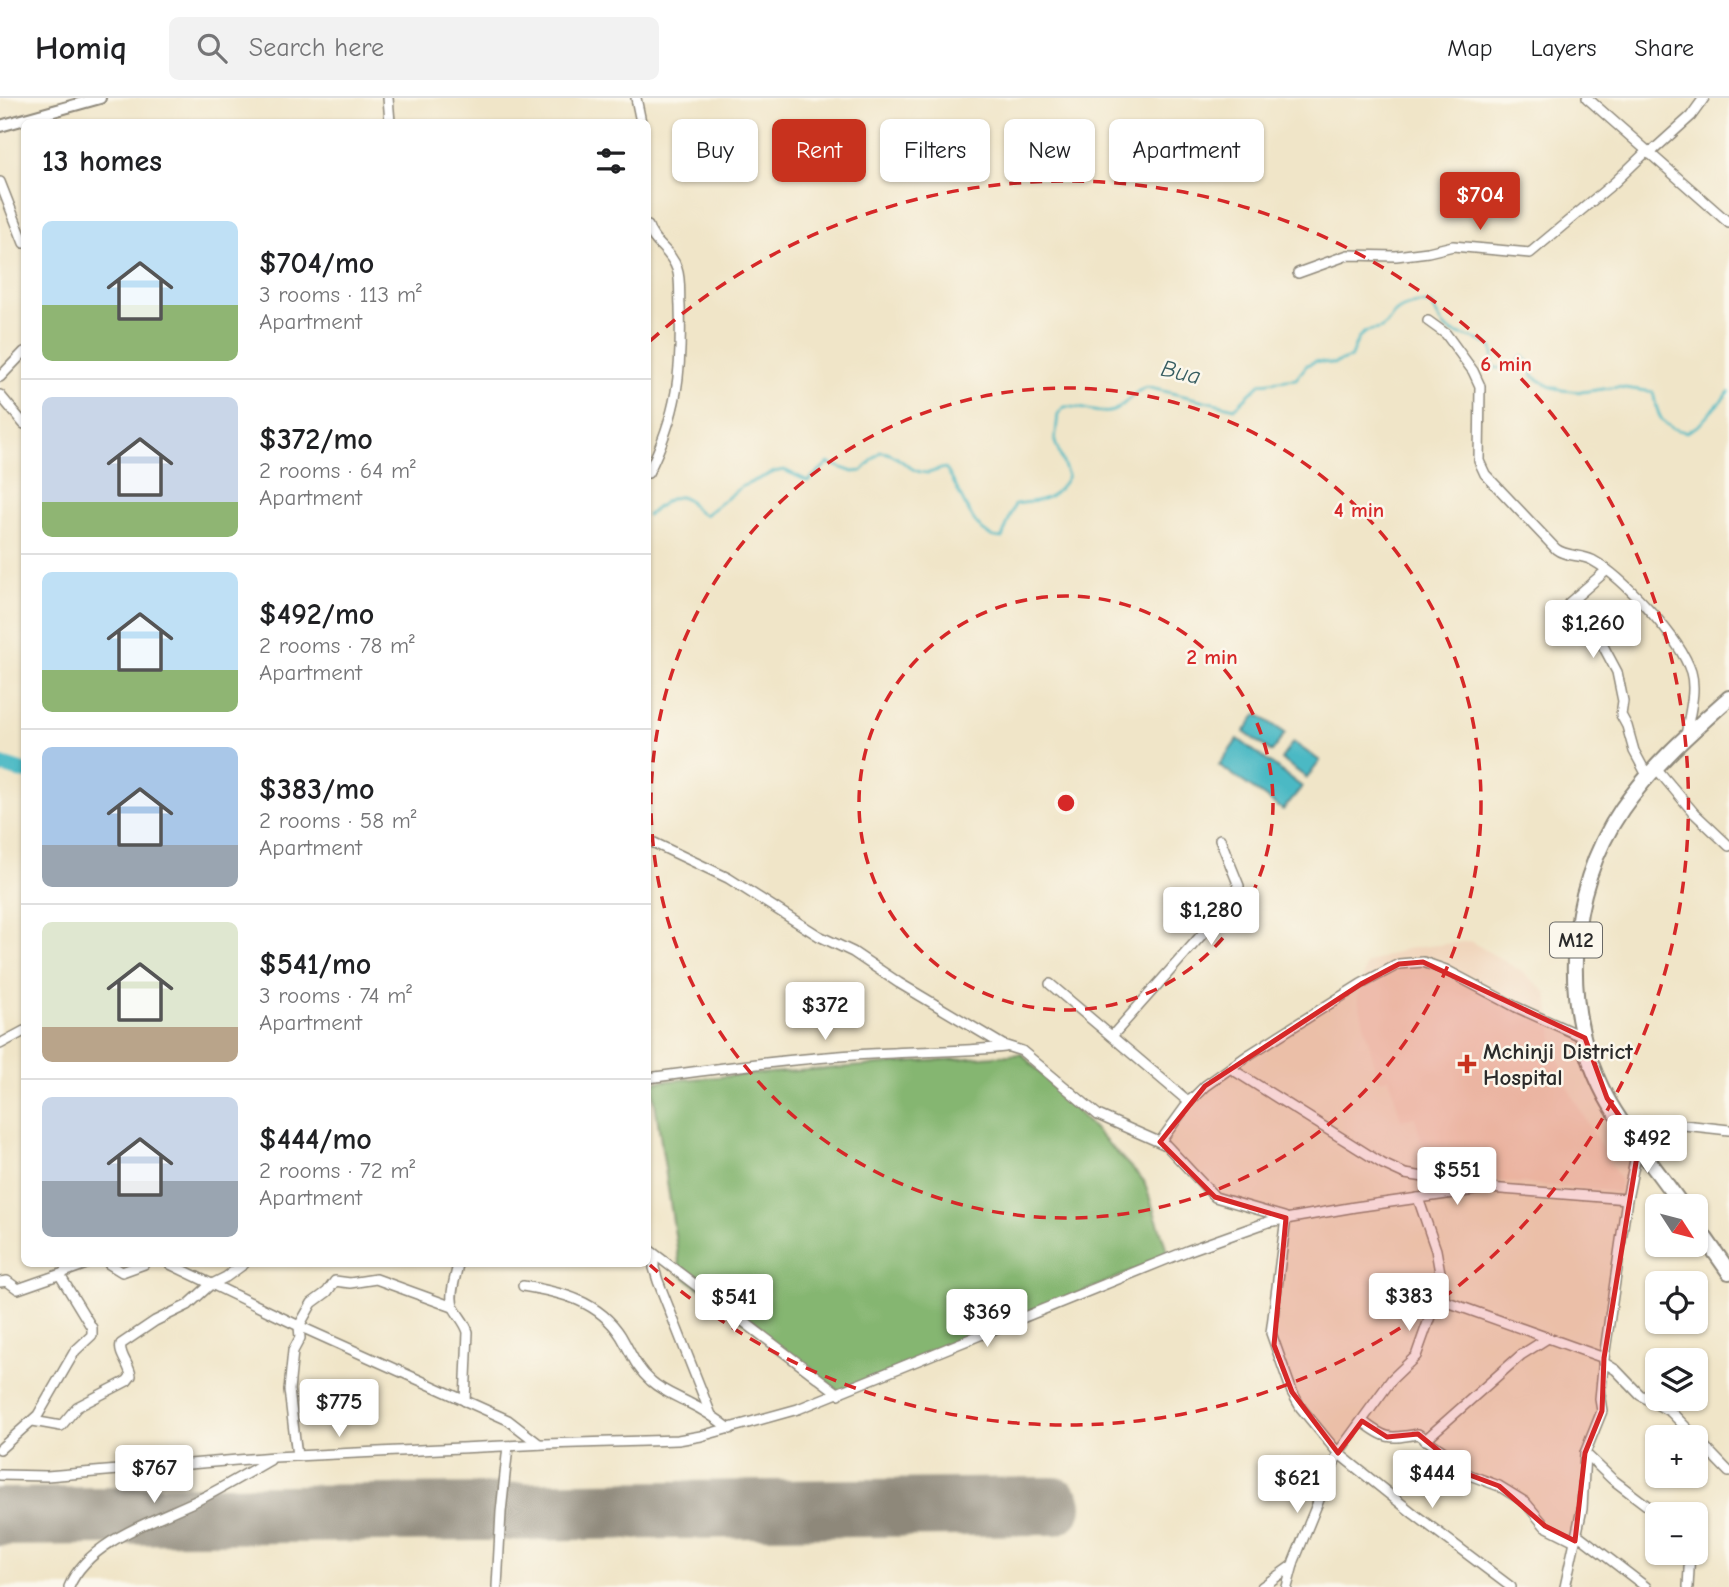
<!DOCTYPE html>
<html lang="en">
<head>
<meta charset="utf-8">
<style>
	:root { --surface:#fff; --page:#f2f2f2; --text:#202124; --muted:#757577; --line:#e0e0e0; --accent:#c8321e }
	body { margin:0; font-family:"Comic Neue",sans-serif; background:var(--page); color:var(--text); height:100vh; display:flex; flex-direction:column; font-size:26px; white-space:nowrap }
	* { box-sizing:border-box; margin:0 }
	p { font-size:23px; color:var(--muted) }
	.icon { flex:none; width:38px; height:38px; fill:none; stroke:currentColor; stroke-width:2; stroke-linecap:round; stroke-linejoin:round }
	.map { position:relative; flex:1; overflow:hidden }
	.side { position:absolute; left:21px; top:21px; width:630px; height:1148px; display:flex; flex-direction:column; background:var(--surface); border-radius:10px; box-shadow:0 2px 5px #0004 }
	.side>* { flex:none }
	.guide { position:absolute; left:672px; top:21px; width:665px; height:63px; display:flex; gap:14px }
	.needle { width:46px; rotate:126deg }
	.controls { position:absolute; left:1645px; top:1096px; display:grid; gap:14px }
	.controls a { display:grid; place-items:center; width:63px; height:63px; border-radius:10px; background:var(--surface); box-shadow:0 2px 5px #0004; font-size:35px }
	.price { position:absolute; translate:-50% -60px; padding:0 16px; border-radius:7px; background:#fff; color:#222; font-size:23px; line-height:46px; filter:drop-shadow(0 2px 4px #0008) }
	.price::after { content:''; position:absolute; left:50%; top:42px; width:21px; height:16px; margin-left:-10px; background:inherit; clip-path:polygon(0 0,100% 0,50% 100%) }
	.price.selected { background:var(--accent); color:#fff }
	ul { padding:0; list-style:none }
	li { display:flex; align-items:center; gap:21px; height:175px; padding:0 21px }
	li+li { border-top:2px solid var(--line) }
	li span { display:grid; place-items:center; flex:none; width:196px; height:140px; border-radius:10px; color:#555 }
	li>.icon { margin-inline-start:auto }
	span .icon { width:84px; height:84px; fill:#fffc; stroke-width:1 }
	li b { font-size:30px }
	h2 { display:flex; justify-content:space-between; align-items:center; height:84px; padding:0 21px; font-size:30px }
	.chip { padding:0 24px; border-radius:10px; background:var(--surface); box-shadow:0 2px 5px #0004; font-size:24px; line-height:63px }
	.chip.selected { background:var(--accent); color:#fff }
	header { display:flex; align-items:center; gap:42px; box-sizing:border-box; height:98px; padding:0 35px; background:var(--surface); border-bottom:2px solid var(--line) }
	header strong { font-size:33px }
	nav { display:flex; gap:38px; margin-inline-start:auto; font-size:24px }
	.search { width:490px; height:63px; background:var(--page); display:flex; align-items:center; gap:18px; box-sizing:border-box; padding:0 24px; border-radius:10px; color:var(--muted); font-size:26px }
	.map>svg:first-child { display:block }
</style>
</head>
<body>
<header>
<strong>Homiq</strong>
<div class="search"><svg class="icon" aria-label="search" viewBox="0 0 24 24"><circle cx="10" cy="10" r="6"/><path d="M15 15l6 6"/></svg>Search here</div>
<nav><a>Map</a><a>Layers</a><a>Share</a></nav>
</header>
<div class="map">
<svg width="1729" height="1489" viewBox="0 0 1729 1489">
	<rect width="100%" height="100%" fill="#fbf7ec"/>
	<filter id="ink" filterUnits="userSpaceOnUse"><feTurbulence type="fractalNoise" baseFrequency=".0143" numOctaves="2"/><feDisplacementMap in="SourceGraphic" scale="14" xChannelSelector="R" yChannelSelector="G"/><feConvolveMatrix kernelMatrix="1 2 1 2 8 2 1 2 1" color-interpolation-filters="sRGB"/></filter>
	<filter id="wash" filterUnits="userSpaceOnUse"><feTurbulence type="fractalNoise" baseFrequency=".00686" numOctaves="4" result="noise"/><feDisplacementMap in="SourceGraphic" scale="28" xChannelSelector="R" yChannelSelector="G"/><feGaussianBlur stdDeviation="1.57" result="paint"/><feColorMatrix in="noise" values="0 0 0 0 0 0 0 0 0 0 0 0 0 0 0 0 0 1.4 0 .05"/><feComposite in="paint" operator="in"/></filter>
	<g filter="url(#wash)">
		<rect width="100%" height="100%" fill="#f0e5c8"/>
		<polygon fill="#f0d5bc" points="1470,843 1523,874 1547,895 1556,953 1571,996 1620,1082 1618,1094 1452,1079 1428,1070 1415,1019 1401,1022 1389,980 1378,982 1358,900 1366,866 1405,851"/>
		<polygon fill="#85b671" stroke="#58704e" stroke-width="2" points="1022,956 1144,1083 1169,1158 841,1295 681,1177 652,984"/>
		<g fill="#4bb9c4" stroke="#3b7278" stroke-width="2">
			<polygon points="1257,616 1285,635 1272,654 1244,634"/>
			<polygon points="1238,641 1302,689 1283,712 1219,667"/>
			<polygon points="1293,644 1320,663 1307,680 1281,661"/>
		</g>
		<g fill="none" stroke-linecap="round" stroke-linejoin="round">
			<path stroke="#4bb9c4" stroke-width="2.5" d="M648,417C657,410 676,391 688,402C695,409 695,414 705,417L741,389L774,374L784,372L808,383L828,365L853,374L862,373L880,354C898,353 908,376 928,375C933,374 939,371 945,370C961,390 972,441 1002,440L1015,406C1041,403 1055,402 1068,378L1055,344L1058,316L1064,309C1079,307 1094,316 1109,314C1121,313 1132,294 1146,289L1235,310L1261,285L1296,281L1307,267L1316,263L1333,266L1350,260C1355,251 1356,237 1368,233C1375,230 1379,234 1384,228C1389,225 1390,219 1395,215C1404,207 1421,204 1432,207C1436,215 1440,225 1447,231C1456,238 1489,242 1492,250C1494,255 1493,261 1492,266L1496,270H1510L1523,258L1529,264L1533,278L1549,288L1562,292L1581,294L1618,289L1653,294C1658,318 1660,330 1687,334L1699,327L1729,294"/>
			<polyline stroke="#4bb9c4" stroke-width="16" points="0,669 2,667 24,674"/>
			<polyline stroke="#8e887a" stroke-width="58" points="0,1419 1053,1408"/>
		</g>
	</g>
	<g filter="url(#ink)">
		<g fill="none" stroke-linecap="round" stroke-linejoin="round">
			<g stroke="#8e887a" stroke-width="12">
				<g id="minor">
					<polyline points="388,0 390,24"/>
					<polyline points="636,0 641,24"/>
					<polyline points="1587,0 1729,125"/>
					<polyline points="1649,56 1691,18 1704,0"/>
					<polyline points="0,84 24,145"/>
					<path d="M648,128C653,146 671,152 677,171C681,182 679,197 680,208C682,274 678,315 648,375"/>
					<polyline points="1298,175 1348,157 1396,158 1428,154 1453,148 1530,155 1615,84 1646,54"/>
					<path d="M1428,223L1446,236L1473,273L1480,288L1479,363L1485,376L1556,451C1566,459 1580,456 1592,462C1623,479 1680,540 1691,574C1697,594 1688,620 1686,639"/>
					<polyline points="0,279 24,254"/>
					<polyline points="0,297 24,326"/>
					<polyline points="1607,472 1569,505 1593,529 1617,574 1623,603 1621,617 1627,628 1634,653 1648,679"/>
					<polyline points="1656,670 1694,715 1729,748"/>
					<polyline points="648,742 728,780 819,838 853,854 899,885 1003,947 1022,953 1098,1017 1166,1047 1215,1099 1284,1119"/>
					<polyline points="1050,886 1189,1004"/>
					<polyline points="1112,938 1237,797 1239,788 1220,741"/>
					<polyline points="0,946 24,933"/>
					<polyline points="1230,970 1383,1066 1405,1076 1481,1088"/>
					<path d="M648,980C722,970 796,960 871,956C916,953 960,954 1005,949"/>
					<polyline points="1630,1033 1657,1024 1729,1032"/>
					<polyline points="1160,1044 1189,1004 1205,988 1250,956 1361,886 1399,866 1423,864 1446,872 1516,909 1585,940"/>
					<polyline points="1286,1120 1271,1235 1292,1294 1301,1310 1338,1355 1414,1416 1511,1489"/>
					<polyline points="648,1151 839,1296"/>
					<polyline points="654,1156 654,1170 658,1183 711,1317"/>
					<polyline points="109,1166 122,1174 144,1166"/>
					<polyline points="170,1166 299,1228 508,1322 539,1346"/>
					<path d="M458,1166C456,1178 448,1199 454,1210C459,1219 465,1224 468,1234L465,1303"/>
					<polyline points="0,1184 7,1183 18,1191 61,1176"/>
					<path d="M523,1188C561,1194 599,1203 621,1238C631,1255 636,1270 651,1283C662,1293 676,1298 689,1305C704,1312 717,1321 730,1331"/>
					<polyline points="1442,1202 1604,1260"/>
					<polyline points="1603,1264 1616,1272 1640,1297 1671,1314 1729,1374"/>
					<path d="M33,1323L61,1328L77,1309L127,1283L131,1278C130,1267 118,1256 121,1246L155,1223L188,1207L210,1187L226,1179L244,1166"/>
					<path d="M1362,1323C1386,1342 1390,1341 1418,1336L1447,1356L1467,1376L1499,1388L1525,1404L1545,1428L1575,1443"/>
					<polyline points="1425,1342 1521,1257 1548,1240"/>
					<polyline points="0,1351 38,1317 75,1253 92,1237 92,1230 61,1179 64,1174 86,1166"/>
					<polyline points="1585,1355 1612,1381 1658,1416"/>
					<polyline points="297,1358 289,1292 293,1253 300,1240 299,1228 312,1205 327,1194 335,1183 350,1185 376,1181 453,1209"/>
					<polyline points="0,1377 47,1378 274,1359 545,1346 678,1342 701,1338 798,1311 1187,1153 1268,1124 1355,1109 1489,1090 1627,1101"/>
					<polyline points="1577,1436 1646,1489"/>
					<path d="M69,1489C89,1440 164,1420 208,1397C229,1386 249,1374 270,1362"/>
					<polyline points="497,1489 501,1414 508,1348"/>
					<polyline points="1262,1489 1293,1467"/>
					<polyline points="1287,1489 1294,1463 1338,1355 1392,1281 1416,1258 1432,1213 1442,1202 1444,1197 1436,1152 1418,1100"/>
					<polyline points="1565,1489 1582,1411 1585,1355 1602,1313 1600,1301 1604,1260 1627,1101 1638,1048"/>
					<polyline points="1688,1489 1690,1454"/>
				</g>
			</g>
			<g stroke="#8e887a" stroke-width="14">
				<polyline id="tertiary" points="0,28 100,0"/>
			</g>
			<g stroke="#8e887a" stroke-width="18">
				<g id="trunk">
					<path d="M1682,1108C1658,1073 1626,1036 1606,999C1559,910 1566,794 1622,711C1651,669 1691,634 1729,600"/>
					<polyline points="1696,1127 1729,1174"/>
				</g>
			</g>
			<use href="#minor" stroke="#fff" stroke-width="9"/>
			<use href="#tertiary" stroke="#fff" stroke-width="10"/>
			<use href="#trunk" stroke="#fff" stroke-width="14"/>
		</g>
	</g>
	<path fill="#d62828" fill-opacity="0.2" stroke="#d62828" stroke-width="5" stroke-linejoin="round" d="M1423,864L1585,940L1607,1000L1639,1046L1604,1260L1602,1313L1585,1355L1575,1443L1545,1428L1499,1388L1467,1376L1418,1336L1387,1339L1362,1323L1338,1355L1292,1294L1274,1247L1286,1120L1215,1099L1160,1044L1205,988L1361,886L1399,866Z"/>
	<g fill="none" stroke="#d62828" stroke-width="3.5" stroke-dasharray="12 9">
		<circle cx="1066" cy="705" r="207"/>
		<circle cx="1066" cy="705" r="415"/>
		<path d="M650 243A622 622 0 1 1 650 1167"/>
	</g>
	<path fill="#c8321e" stroke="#fbf7ec" stroke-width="2.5" d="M1463.5 955.5h7v7h7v7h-7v7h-7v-7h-7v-7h7z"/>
	<g text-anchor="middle" stroke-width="5" stroke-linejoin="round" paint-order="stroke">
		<rect fill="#fbf7ec" stroke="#696865" stroke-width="2" x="1550" y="824.5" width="52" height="35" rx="5"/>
		<g font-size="21" font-weight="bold" fill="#2b2b2b">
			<text x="1576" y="849">M12</text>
		</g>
		<g font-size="23" font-weight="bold" fill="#2b2b2b" stroke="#fbf7ec" text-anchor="start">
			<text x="1483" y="961">Mchinji District<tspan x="1483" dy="26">Hospital</tspan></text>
		</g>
		<g font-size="24" font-style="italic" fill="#365d61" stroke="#fbf7ec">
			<text transform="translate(1181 274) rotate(13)" y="8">Bua</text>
		</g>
	</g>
	<circle cx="1066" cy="705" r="10" fill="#d62828" stroke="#fbf7ec" stroke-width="3.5"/>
	<g font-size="21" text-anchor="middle" font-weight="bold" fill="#d62828" stroke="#fbf7ec" stroke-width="5" stroke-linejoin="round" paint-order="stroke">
		<text x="1506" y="273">6 min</text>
		<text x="1359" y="419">4 min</text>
		<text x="1212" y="566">2 min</text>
	</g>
</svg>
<div class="controls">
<a><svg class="needle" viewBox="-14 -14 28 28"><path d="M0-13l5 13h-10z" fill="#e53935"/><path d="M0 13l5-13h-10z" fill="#757577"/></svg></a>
<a><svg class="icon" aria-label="locate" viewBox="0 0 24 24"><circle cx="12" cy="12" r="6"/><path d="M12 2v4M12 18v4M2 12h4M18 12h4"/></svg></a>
<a><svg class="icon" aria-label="layers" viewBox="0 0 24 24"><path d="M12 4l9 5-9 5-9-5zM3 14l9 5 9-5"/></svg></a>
<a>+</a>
<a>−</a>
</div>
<b class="price selected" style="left:1480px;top:134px">$704</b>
<b class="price" style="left:1593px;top:562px">$1,260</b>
<b class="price" style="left:1211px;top:849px">$1,280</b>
<b class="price" style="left:825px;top:944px">$372</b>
<b class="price" style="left:1647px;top:1077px">$492</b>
<b class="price" style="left:1457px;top:1109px">$551</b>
<b class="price" style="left:1409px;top:1235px">$383</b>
<b class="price" style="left:734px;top:1236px">$541</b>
<b class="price" style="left:987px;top:1251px">$369</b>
<b class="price" style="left:339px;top:1341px">$775</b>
<b class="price" style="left:154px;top:1407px">$767</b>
<b class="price" style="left:1432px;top:1412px">$444</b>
<b class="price" style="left:1297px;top:1417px">$621</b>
<div class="guide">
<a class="chip">Buy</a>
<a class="chip selected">Rent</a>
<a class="chip">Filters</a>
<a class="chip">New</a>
<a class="chip">Apartment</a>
</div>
<section class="side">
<h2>13 homes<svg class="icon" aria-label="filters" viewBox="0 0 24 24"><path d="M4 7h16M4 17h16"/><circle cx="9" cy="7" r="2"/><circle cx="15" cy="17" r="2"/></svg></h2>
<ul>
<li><span style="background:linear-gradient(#bfe0f5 60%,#8fb573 0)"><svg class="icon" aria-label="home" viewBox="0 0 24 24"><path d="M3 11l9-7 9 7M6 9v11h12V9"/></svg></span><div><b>$704/mo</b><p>3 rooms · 113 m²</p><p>Apartment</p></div></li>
<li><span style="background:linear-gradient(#c9d6e8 75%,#8fb573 0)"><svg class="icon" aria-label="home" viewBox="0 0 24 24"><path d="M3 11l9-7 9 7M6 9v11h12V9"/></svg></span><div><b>$372/mo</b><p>2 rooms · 64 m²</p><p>Apartment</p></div></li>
<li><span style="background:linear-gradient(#bfe0f5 70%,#8fb573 0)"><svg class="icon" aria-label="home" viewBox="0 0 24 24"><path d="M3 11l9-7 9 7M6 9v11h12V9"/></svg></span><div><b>$492/mo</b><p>2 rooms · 78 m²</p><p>Apartment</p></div></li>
<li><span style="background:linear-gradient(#a9c7e8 70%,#9aa5b1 0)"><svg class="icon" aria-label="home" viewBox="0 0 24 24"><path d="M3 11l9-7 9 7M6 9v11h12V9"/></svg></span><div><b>$383/mo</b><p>2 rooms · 58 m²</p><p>Apartment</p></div></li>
<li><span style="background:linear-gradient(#dfe7d0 75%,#b9a48a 0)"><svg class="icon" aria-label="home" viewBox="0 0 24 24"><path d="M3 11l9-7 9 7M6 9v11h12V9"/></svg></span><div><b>$541/mo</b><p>3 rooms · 74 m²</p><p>Apartment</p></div></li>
<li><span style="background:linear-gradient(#c9d6e8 60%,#9aa5b1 0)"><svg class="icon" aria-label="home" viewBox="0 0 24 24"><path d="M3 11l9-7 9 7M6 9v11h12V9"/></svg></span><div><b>$444/mo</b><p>2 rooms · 72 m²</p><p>Apartment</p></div></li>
</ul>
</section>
</div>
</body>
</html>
